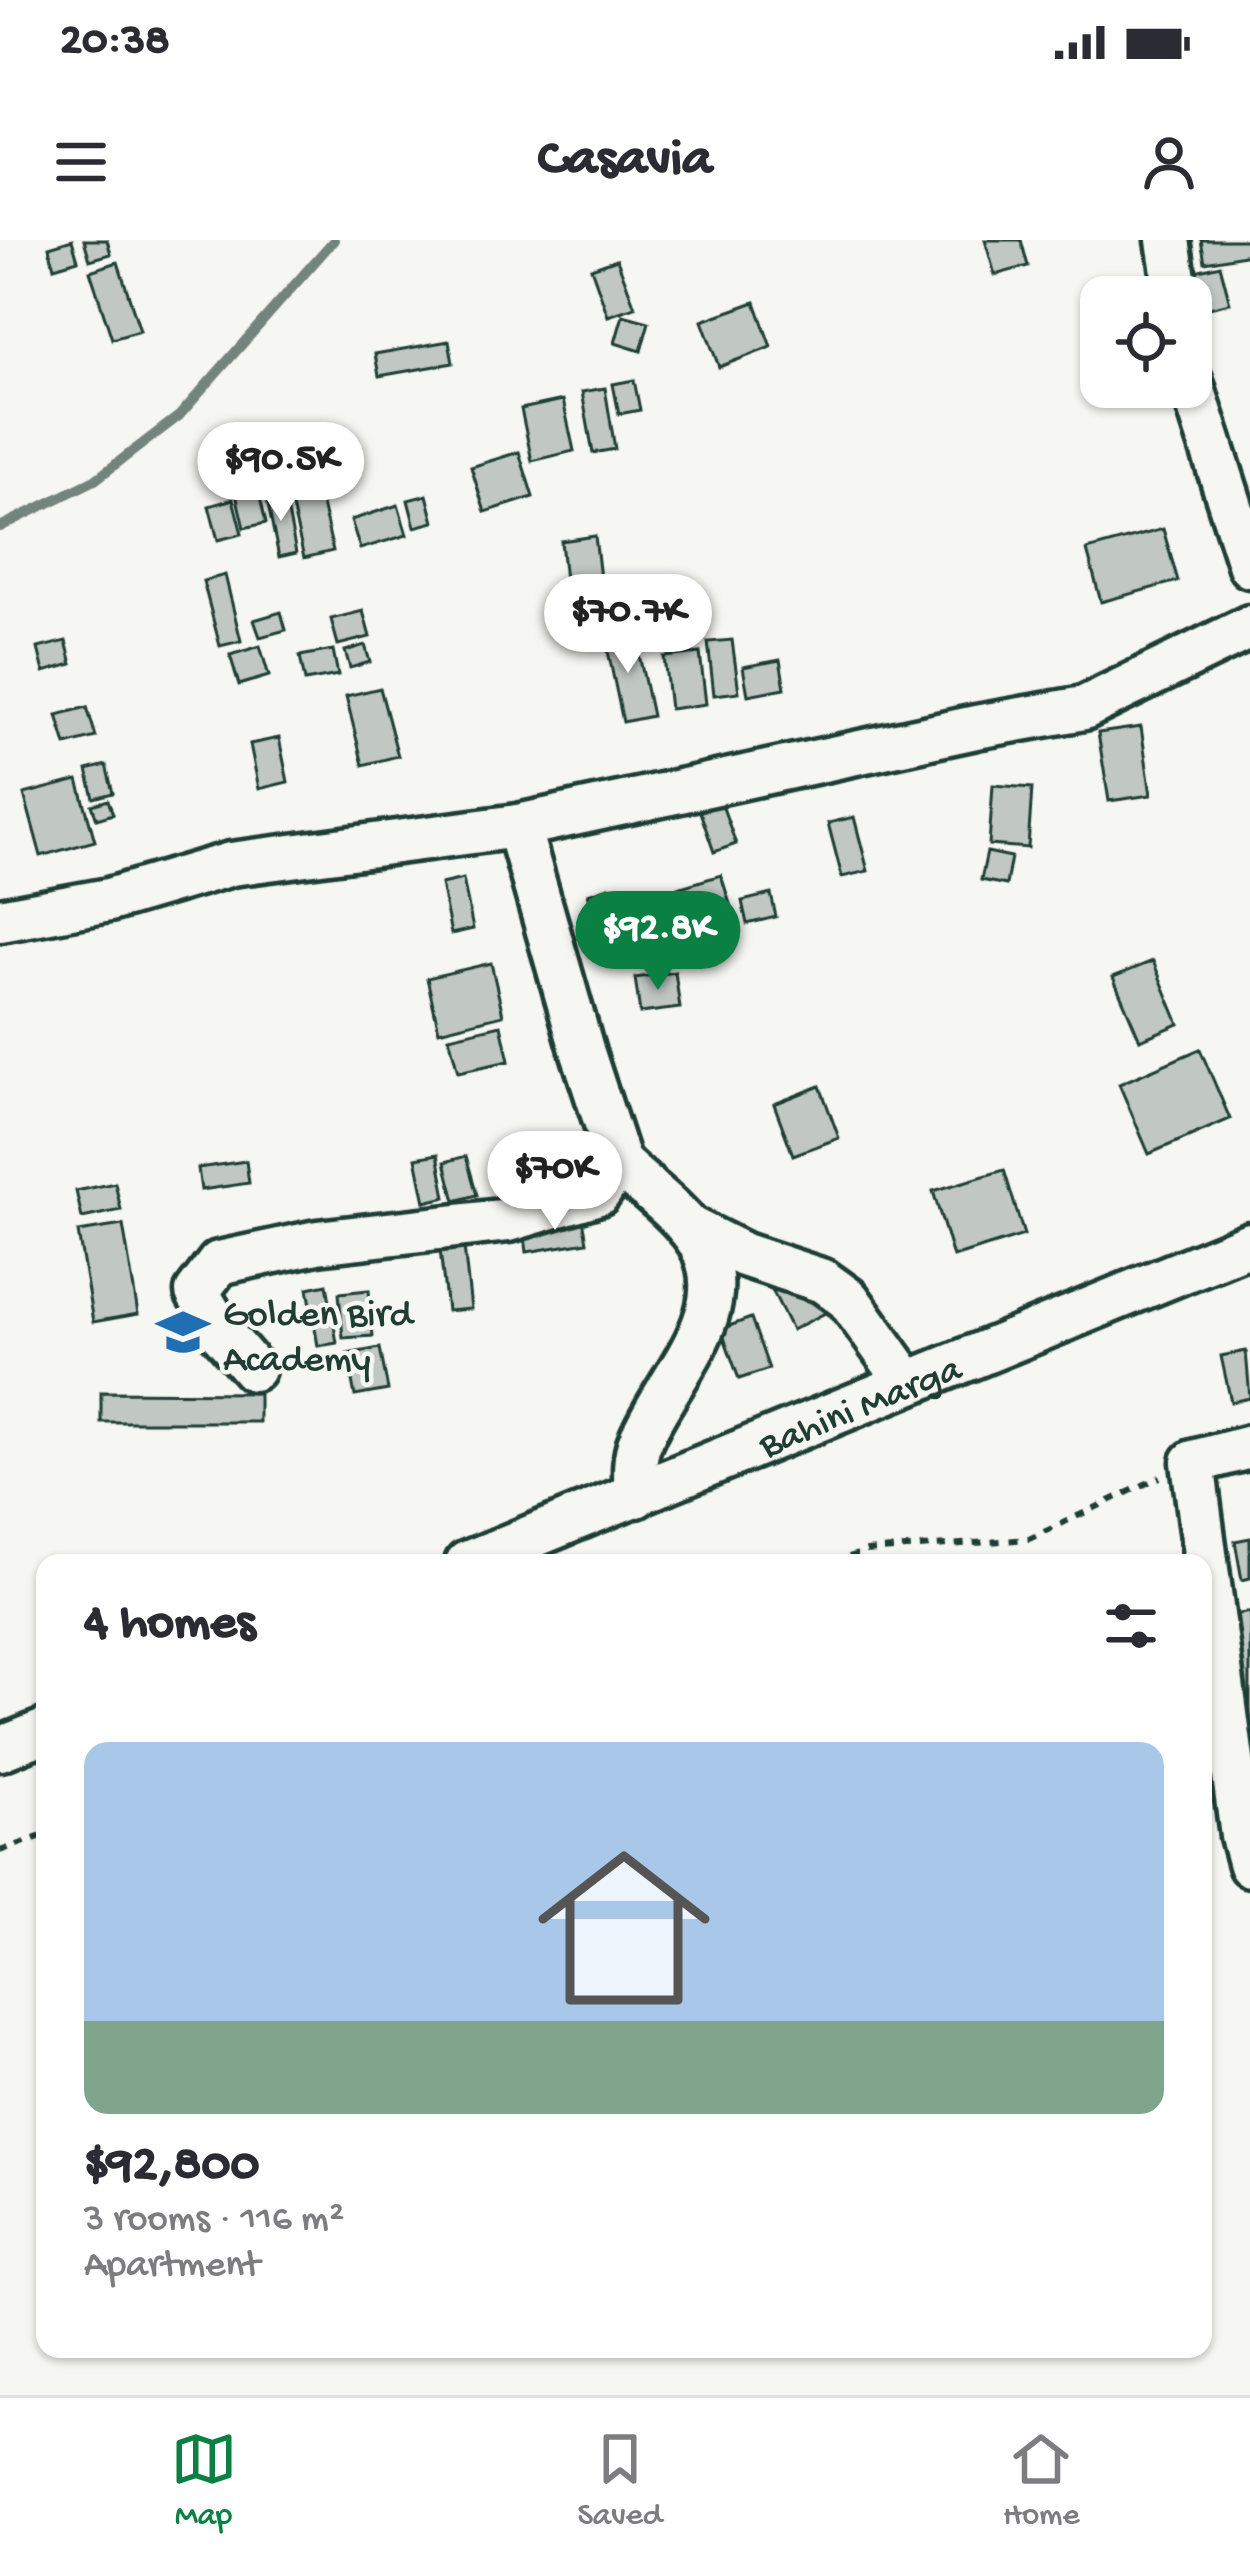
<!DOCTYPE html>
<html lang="en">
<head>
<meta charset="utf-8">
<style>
	:root { --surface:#fff; --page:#f7f7f7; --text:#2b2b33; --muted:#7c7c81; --line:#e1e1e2; --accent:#0b8043 }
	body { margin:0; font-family:"Gochi Hand",sans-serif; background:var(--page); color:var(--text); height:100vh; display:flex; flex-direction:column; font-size:45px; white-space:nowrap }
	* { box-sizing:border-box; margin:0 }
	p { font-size:39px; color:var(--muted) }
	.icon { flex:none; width:66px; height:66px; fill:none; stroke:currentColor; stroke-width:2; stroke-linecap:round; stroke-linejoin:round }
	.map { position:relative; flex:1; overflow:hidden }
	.side { position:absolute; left:36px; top:1314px; width:1176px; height:804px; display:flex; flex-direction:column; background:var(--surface); border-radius:24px; box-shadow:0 3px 9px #0004 }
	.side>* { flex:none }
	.buttons { position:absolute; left:1080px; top:36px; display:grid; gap:24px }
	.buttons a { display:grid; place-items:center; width:132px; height:132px; border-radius:24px; background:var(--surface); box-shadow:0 3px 9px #0004; font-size:60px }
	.price { position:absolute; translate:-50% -102px; padding:0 27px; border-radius:42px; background:#fff; color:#222; font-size:39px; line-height:78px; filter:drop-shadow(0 3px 6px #0008) }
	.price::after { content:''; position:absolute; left:50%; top:72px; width:36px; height:27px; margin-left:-18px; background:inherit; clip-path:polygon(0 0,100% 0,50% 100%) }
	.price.current { background:var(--accent); color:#fff }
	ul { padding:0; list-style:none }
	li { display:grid; align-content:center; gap:24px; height:636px; padding:0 48px }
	li span { display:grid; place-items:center; height:372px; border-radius:24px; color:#555 }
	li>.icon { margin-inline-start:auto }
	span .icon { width:216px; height:216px; fill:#fffc; stroke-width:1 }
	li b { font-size:51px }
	h2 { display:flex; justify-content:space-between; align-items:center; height:144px; padding:0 48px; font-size:51px }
	.status { display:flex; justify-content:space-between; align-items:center; height:84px; padding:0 60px; background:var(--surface); direction:ltr }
	.status svg { height:33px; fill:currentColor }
	header { display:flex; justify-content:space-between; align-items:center; height:156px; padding:0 48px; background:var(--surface); font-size:54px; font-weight:700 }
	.dock { display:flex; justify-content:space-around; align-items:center; height:168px; border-top:3px solid var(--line); background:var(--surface); font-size:33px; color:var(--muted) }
	.dock a { display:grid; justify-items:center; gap:6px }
	.dock .current { color:var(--accent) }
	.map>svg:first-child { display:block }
</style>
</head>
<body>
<div class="status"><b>20:38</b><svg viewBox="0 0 49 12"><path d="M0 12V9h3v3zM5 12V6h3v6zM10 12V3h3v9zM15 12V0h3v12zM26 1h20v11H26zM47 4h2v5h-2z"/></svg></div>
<header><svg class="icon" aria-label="menu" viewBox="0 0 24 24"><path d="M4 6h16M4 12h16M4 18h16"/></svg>Casavia<svg class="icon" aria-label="person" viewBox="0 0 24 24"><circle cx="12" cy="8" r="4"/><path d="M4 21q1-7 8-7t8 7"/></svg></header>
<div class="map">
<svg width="1250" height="2155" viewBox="0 0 1250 2155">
	<rect width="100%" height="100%" fill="#f6f6f2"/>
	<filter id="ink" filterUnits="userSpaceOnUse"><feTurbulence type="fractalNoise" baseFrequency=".00833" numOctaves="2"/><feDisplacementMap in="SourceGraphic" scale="24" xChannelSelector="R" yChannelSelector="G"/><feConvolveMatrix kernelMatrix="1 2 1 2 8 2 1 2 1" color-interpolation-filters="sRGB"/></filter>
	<g filter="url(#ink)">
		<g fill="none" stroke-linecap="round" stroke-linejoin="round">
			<polyline stroke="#72847d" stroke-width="10" points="0,287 95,240 179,176 334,0"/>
		</g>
		<g fill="#c1c8c3" stroke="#1f3d34" stroke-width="3">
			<polygon points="72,0 78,20 54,27 49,7"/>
			<polygon points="84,0 107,0 111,14 90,20"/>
			<polygon points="985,0 1021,0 1028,26 995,35"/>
			<polygon points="1201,0 1250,0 1250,14 1205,22"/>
			<polygon points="617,19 635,67 608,76 591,28"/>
			<polygon points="118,22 140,91 112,99 90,31"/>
			<polygon points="1220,25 1230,63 1197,71 1187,33"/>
			<polygon points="755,62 771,107 719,127 702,81"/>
			<polygon points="623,75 649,82 641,111 615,103"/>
			<polygon points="449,101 453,123 379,136 375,114"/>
			<polygon points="634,140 640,170 619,174 613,144"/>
			<polygon points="605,148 615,209 593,213 582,152"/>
			<polygon points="563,160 574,211 532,221 521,169"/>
			<polygon points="519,212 533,257 485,272 471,227"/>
			<polygon points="255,236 266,283 244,288 233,241"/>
			<polygon points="284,252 296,313 279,317 266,256"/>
			<polygon points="427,255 434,282 415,287 408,260"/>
			<polygon points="320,256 333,311 304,318 291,263"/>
			<polygon points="233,259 242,294 218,300 209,266"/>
			<polygon points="398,265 407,295 360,309 351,280"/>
			<polygon points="1163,289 1178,341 1101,362 1087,310"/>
			<polygon points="595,296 601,347 566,351 561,301"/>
			<polygon points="225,335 241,401 220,406 203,341"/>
			<polygon points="363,371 370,397 338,405 331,379"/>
			<polygon points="281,372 286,390 260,397 254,380"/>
			<polygon points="634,391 652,476 623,482 605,397"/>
			<polygon points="732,400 739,452 714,455 708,402"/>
			<polygon points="66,401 72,424 44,432 38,408"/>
			<polygon points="365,405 370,422 350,428 345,411"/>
			<polygon points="260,406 269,436 239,445 230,415"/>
			<polygon points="333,410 338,435 305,441 300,416"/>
			<polygon points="700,413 706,464 670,469 664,417"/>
			<polygon points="780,420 785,448 748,455 743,427"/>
			<polygon points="380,448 398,516 363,525 346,456"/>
			<polygon points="87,467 96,497 66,505 57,475"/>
			<polygon points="1141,487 1151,555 1109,561 1098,493"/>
			<polygon points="279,498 288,542 259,549 250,504"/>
			<polygon points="106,525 113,553 94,558 87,530"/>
			<polygon points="78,540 95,601 41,616 24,554"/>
			<polygon points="993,545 1032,548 1028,608 989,605"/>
			<polygon points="108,560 113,574 97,579 92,565"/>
			<polygon points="721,562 736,604 714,612 699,569"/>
			<polygon points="854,577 868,631 842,637 828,583"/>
			<polygon points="987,612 1011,617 1006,645 981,640"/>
			<polygon points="721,635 738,690 690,703 674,649"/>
			<polygon points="463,639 473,689 451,694 441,644"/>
			<polygon points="609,647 624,686 603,694 588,654"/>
			<polygon points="771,654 776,677 747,684 742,661"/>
			<polygon points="1153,721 1179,784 1140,800 1113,737"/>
			<polygon points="491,723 503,775 439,791 427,738"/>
			<polygon points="675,732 680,768 640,773 635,738"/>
			<polygon points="501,785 509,821 458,832 449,797"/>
			<polygon points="1200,809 1230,879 1149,914 1119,844"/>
			<polygon points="820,846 839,898 793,915 774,864"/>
			<polygon points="438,914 446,957 425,962 416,918"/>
			<polygon points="565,915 575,951 507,970 497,933"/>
			<polygon points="466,916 477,955 455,961 445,922"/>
			<polygon points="246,921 249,943 201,950 198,928"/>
			<polygon points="1004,930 1024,995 953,1017 933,951"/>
			<polygon points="115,943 121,970 82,978 76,951"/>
			<polygon points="582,973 587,1002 527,1012 523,983"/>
			<polygon points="123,985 138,1074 93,1082 78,992"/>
			<polygon points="463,998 471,1069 447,1071 439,1001"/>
			<polygon points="806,1036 825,1073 792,1090 773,1052"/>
			<polygon points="327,1044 337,1103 318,1106 308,1048"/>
			<polygon points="369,1050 373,1096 343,1098 339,1053"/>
			<polygon points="751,1078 769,1129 739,1139 721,1089"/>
			<polygon points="380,1108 388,1150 355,1156 347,1114"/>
			<polygon points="1246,1111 1250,1158 1231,1162 1221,1116"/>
			<polygon points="101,1152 259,1153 259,1182 101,1182"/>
			<polygon points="1250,1298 1250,1338 1242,1340 1235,1301"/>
			<polygon points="1250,1372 1250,1488 1229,1376"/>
		</g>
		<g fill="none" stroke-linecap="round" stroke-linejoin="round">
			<g stroke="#1f3d34" stroke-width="51">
				<g id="minor">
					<polyline points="1168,0 1177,57"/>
					<polyline points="1191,142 1250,326"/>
					<polyline points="0,680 109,660 231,624 518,586 976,487 1084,468 1250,387"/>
					<path d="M619,923C645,948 681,972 699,1002C741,1071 665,1140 641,1200C633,1218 635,1237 636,1256"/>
					<polyline points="688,987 744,1015 823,1041 848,1059 907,1142"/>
					<polyline points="253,1129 220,1091 197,1052 219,1023 317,1002 509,980 599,953 619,923 583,813 518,586"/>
					<polyline points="1250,1207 1193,1222 1242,1596 1250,1625"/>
					<path id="s1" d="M467,1323L1250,1004"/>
					<polyline points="0,1509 45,1491"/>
				</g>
			</g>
			<g stroke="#1f3d34" stroke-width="6" stroke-dasharray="9 9" stroke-linecap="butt">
				<polyline points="832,1323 866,1311 1029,1299 1160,1237"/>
				<polyline points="0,1611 45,1595"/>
			</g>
			<use href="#minor" stroke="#f6f6f2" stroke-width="42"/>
		</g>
	</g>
	<defs>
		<g id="school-bare" transform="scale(4.14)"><path d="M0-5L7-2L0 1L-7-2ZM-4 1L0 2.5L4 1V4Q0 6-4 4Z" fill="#1f6fb2" stroke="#f6f6f2" stroke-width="2.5" paint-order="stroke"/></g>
	</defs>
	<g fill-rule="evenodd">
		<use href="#school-bare" x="183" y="1092"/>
	</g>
	<g text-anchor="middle" stroke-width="9" stroke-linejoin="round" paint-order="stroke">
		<g font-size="39" fill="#1f3d34" stroke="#f6f6f2" text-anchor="start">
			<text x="223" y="1084">Golden Bird<tspan x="223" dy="45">Academy</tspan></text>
		</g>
		<g font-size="39" fill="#1f3d34" stroke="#f6f6f2">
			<text dy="14" stroke="none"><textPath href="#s1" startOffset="423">Bahini Marga</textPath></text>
		</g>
	</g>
</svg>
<div class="buttons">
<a><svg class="icon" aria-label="locate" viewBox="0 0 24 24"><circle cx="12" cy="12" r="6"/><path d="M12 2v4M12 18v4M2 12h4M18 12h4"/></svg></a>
</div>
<b class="price" style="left:281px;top:284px">$90.5K</b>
<b class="price" style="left:628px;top:436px">$70.7K</b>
<b class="price current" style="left:658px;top:753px">$92.8K</b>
<b class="price" style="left:555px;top:993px">$70K</b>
<section class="side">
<h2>4 homes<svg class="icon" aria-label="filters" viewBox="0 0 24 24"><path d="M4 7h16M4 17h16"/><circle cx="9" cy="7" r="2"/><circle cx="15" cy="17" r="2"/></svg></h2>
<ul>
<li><span style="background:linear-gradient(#a9c7e8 75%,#7fa58c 0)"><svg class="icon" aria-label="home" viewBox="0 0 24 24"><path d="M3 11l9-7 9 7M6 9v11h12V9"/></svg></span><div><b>$92,800</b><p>3 rooms · 116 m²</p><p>Apartment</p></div></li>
</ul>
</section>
</div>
<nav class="dock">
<a class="current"><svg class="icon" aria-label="map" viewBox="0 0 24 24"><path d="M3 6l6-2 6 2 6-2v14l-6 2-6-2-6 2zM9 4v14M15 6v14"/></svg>Map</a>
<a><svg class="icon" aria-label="saved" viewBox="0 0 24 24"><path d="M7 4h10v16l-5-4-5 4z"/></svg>Saved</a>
<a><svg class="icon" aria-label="home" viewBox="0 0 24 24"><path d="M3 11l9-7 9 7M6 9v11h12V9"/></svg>Home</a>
</nav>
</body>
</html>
